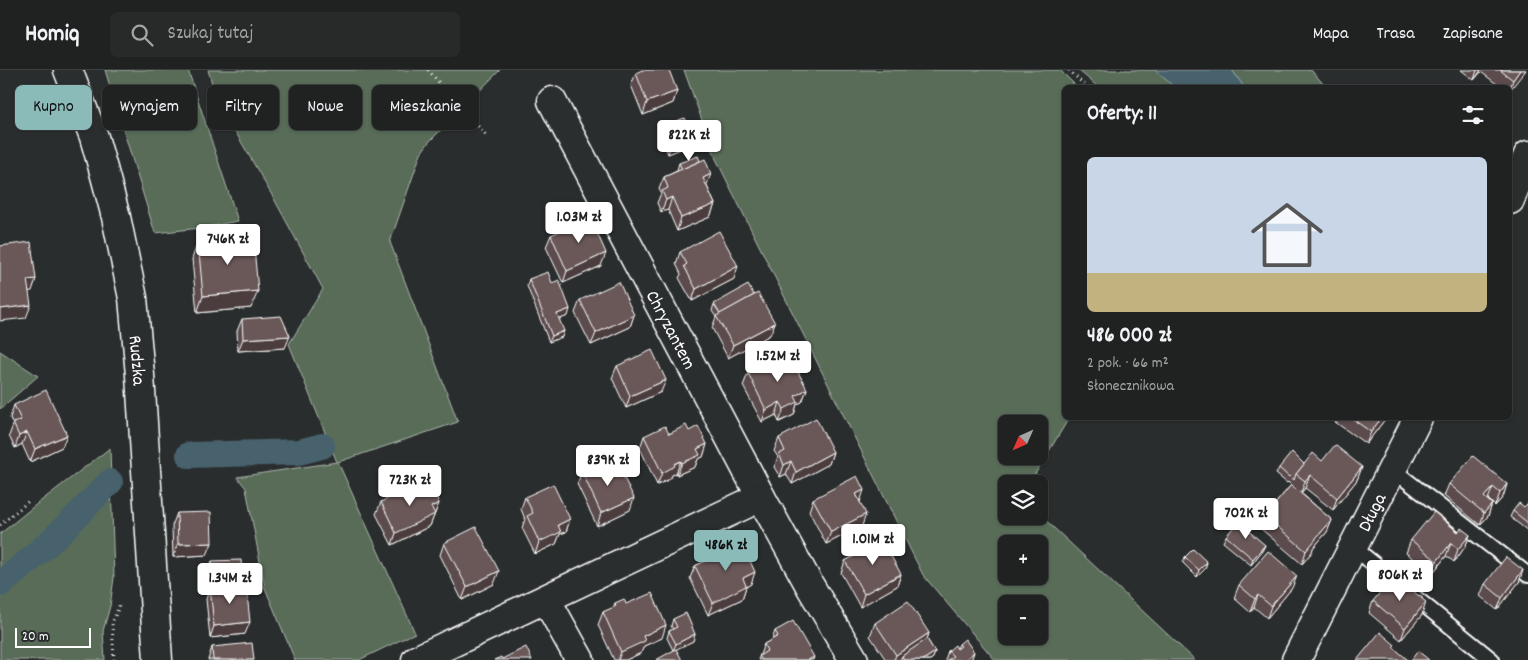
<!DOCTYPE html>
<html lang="pl">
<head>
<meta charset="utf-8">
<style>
	:root { --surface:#202222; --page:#282a2a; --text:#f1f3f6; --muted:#a2a4a5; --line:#3d3f40; --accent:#8bbbb9 }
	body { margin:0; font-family:Dekko,sans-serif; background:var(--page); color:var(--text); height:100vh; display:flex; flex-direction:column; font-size:19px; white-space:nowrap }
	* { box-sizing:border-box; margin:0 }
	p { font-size:16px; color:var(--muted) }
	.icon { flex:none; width:28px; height:28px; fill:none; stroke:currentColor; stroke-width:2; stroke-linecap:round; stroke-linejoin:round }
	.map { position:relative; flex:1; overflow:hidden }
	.panel { position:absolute; left:1062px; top:15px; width:450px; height:335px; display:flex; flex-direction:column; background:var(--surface); border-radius:8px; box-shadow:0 1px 4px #0004,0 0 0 1px var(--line) }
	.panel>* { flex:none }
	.hud { position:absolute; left:15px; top:15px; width:475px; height:45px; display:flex; gap:10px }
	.needle { width:32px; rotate:225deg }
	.tools { position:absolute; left:998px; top:345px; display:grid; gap:10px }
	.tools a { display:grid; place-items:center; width:50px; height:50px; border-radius:8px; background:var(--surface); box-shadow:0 1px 4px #0004,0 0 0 1px var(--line); font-size:25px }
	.scale { position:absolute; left:15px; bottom:12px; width:76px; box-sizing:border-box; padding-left:5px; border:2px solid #fff; border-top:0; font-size:14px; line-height:18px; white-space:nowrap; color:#fff; -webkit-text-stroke:4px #2a2d2e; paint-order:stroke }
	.price { position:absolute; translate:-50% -42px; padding:0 11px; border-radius:5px; background:#fff; color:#222; font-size:16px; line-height:32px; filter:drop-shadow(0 1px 2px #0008) }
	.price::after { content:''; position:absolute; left:50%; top:30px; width:15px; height:11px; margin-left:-8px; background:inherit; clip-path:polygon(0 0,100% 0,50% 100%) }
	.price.selected { background:var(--accent); color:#111 }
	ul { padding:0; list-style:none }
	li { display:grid; align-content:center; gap:10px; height:265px; padding:0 25px }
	li span { display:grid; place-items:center; height:155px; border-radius:8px; color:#555 }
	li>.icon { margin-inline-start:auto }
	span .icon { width:90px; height:90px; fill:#fffc; stroke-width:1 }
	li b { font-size:21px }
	h2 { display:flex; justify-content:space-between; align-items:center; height:60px; padding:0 25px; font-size:21px }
	.pill { padding:0 18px; border-radius:8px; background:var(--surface); box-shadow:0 1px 4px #0004,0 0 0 1px var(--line); font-size:18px; line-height:45px }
	.pill.selected { background:var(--accent); color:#111 }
	header { display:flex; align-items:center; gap:30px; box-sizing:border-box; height:70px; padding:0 25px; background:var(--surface); border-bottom:1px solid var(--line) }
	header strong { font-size:24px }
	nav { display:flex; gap:28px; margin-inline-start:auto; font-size:18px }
	.search { width:350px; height:45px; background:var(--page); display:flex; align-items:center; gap:12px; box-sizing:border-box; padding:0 18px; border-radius:8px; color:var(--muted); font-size:19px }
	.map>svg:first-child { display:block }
</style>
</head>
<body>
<header>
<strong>Homiq</strong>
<div class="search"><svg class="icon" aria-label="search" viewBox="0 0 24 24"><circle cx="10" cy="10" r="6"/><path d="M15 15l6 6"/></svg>Szukaj tutaj</div>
<nav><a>Mapa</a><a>Trasa</a><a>Zapisane</a></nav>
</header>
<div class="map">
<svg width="1528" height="590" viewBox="0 0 1528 590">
	<rect width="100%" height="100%" fill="#2a2d2e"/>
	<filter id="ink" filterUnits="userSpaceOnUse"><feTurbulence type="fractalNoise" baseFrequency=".02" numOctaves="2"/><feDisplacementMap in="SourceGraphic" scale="10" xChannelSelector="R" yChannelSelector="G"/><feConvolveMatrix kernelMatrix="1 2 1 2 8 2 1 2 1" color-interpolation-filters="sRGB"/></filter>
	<g filter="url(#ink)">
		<g fill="#586c58" stroke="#acb6ac" fill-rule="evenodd">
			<polygon points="105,0 188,0 238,151 200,158 155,163"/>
			<polygon points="208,0 500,0 429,72 421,83 390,172 458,352 338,392 415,563 359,590 295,590 265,518 246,418 237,407 337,392 289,274 323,219 273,127 217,30"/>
			<path d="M684,0H1060L1077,17L1065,18V348H1069L1029,414H1006V446H1039V444L1195,590H995L923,505L716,89ZM1006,354H1039V386H1006ZM1006,474H1039V506H1006ZM1006,534H1039V566H1006Z"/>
			<polygon points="1078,0 1155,0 1174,17 1098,17"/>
			<polygon points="1232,0 1311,0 1326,17 1244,17"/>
			<polygon points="0,281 38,306 0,339"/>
			<polygon points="110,378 114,508 110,536 103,561 105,590 0,590 0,464 33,437"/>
		</g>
		<polygon fill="#47626c" stroke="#91a1a7" points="1155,0 1232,0 1244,17 1174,17"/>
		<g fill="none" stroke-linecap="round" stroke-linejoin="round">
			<g stroke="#47626c" stroke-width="26">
				<polyline points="189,385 299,382 322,376"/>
				<path d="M0,514C40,484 75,448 110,412"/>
			</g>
			<g stroke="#fff" stroke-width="18">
				<g id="service">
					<polyline points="1392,399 1528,505"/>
					<polyline points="1353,477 1492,590"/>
				</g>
			</g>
			<g stroke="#fff" stroke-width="31">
				<g id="minor">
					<path id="s1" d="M552,31L761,427L810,516L854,590"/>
					<polyline points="1510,130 1528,85"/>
					<polyline points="546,529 580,590"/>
					<polyline points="416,590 761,427"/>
					<path id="s2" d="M1296,590L1418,348"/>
				</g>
			</g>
			<g stroke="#fff" stroke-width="31">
				<g id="secondary">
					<path id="s3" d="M68,0L94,67L104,102L116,147L133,228L140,305L158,590"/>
				</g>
			</g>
			<g stroke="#fff" stroke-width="3" stroke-dasharray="1 4" stroke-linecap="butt">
				<polyline points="428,0 486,65"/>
				<polyline points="1069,0 1087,18"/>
				<polyline points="0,455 30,430"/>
				<polyline points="114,590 112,553 120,534"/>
			</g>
			<use href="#service" stroke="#2a2d2e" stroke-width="14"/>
			<use href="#minor" stroke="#2a2d2e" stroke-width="28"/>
			<use href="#secondary" stroke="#2a2d2e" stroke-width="28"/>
		</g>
		<g fill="#5c4c4d" stroke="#fff">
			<polygon points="1461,0 1526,0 1510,18 1502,18 1481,2 1474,10"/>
			<polygon points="636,3 677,21 673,33 643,45 631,15"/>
			<polygon points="673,52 691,75 668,84 661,67 663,61 671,57"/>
			<polygon points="679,93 707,116 715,134 710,147 677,161 668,140 661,142 657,133 661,123 659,119 664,107 677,101 677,100"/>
			<polygon points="551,165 601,196 563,213 546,177"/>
			<polygon points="198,171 251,238 197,243 192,189"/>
			<polygon points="680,182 734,209 692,231 679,208 681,204 676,194"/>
			<polygon points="529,209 552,213 568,246 559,249 562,267 549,272 527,216"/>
			<polygon points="580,230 634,245 630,257 591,275 575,243"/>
			<polygon points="714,234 770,265 728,288 712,258 716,247 712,241"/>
			<polygon points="242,249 285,278 238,281 237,261"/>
			<polygon points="617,296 661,322 626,338 612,308"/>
			<polygon points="748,303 807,319 802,332 797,334 794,345 779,352 776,345 762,352 743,316"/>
			<polygon points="14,335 67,365 62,377 30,392 22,374 15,378 9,366 13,355 10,348"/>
			<polygon points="1337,348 1386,348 1366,374 1335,352"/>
			<polygon points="689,361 707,374 703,387 698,389 695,397 677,405 676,403 672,405 670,409 657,415 640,378 644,366"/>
			<polygon points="779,368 833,382 829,394 792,414 786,404 780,407 774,397 778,387 774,381"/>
			<polygon points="1322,391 1362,397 1357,410 1333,440 1305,418 1301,423 1332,450 1327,462 1313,478 1312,482 1302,494 1260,458 1265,446 1291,415 1288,412 1287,413 1276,404 1279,398"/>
			<polygon points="607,401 630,440 597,456 577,414 582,402"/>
			<polygon points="1449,414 1507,414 1503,427 1495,436 1488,429 1488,430 1492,434 1488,446 1480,455 1444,426"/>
			<polygon points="424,421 439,433 430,456 392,475 376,444 381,432"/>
			<polygon points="525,427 570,449 566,462 560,464 556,474 535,484 522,458 525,449 521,439"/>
			<polygon points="813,429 860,432 862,456 826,474 809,441"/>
			<polygon points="1528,433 1528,461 1510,447 1513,441 1524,437"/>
			<polygon points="177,443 207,485 173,487 172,456"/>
			<polygon points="1458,462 1470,465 1465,477 1454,492 1446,486 1432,504 1406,483 1411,470"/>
			<polygon points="1226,466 1265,475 1262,481 1251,495 1223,472"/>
			<polygon points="444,473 494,514 462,530 440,485"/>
			<polygon points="856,476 871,476 901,504 897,516 860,537 841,503 845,491 852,487"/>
			<polygon points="714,484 751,514 746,517 742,529 708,545 690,508 695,496 713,487"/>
			<polygon points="1185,487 1207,492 1205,499 1197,507 1183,493"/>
			<polygon points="212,491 240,512 210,513 210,497"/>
			<polygon points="1523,500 1519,512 1497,540 1480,526 1485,514"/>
			<polygon points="1239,515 1292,518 1267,548 1254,537 1250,542 1234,528"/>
			<polygon points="210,517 245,564 210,568 206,529"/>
			<polygon points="1419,526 1422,527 1422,545 1401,570 1369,543 1373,531"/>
			<polygon points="615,533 626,534 662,568 644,576 641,583 626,590 614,590 598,555 603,542 613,538"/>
			<polygon points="673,549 695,564 693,571 673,580 667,568 669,561 673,559 671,556"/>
			<polygon points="875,553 929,563 927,569 935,582 933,588 930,590 886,590 870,566"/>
			<polygon points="775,561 814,587 813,590 758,590 764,574 772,570"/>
			<polygon points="959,574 974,582 971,590 945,590 948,581 957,578"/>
			<polygon points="212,577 254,590 208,590"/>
		</g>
		<g fill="#4b3e3e" stroke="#fff">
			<polygon points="1477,0 1481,0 1474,10"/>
			<polygon points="1520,0 1526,0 1510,20 1510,18 1513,10"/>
			<polygon points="677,21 673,33 643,45 647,32"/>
			<polygon points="694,68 691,75 668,84 670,78"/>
			<polygon points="711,104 706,117 703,108"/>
			<polygon points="672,127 668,140 661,142 666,130"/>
			<polygon points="715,134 710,147 677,161 681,148"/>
			<polygon points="606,183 601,196 563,213 567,201"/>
			<polygon points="738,196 734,209 692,231 696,219"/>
			<polygon points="36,209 32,221 23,222 27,210"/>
			<polygon points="258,221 251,238 197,243 203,226"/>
			<polygon points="31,235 26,248 0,251 0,239"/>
			<polygon points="570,239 568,246 555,251 557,244"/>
			<polygon points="634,245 630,257 591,275 596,263"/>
			<polygon points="775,253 770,265 728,288 733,275"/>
			<polygon points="564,261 562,267 549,272 552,266"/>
			<polygon points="290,266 285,278 238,281 243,269"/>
			<polygon points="666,310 661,322 626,338 630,326"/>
			<polygon points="807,319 802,332 797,334 794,345 779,352 784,339 795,326"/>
			<polygon points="780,332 776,345 762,352 766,340"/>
			<polygon points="1381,348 1386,348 1366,374 1371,362"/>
			<polygon points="27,362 22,374 15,378 19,366"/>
			<polygon points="67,365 62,377 30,392 35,379"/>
			<polygon points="707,374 703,387 698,389 695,397 677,405 682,393 697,379"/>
			<polygon points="833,382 829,394 792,414 796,402"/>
			<polygon points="681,391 676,403 672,405 670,409 657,415 662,403 674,394"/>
			<polygon points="791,391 786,404 780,407 784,395"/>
			<polygon points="1362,397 1357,410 1333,440 1337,428"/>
			<polygon points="1310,405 1305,418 1301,423 1305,411"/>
			<polygon points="1507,414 1503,427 1495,436 1500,423"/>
			<polygon points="1493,417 1488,429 1480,440 1484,427"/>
			<polygon points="864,420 860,432 856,424"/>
			<polygon points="634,428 630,440 597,456 601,443"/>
			<polygon points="439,433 430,456 392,475 396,463 431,437"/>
			<polygon points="1492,434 1488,446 1480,455 1484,443"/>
			<polygon points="866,444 862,456 826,474 831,462"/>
			<polygon points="570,449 566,462 560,464 556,474 535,484 539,472 558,455"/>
			<polygon points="1332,450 1327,462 1313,478 1312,482 1302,494 1306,481 1316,468"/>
			<polygon points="1470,465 1465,477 1454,492 1458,479"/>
			<polygon points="212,473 207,485 173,487 178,474"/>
			<polygon points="1451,473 1446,486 1432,504 1437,491"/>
			<polygon points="1265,475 1262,481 1251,495 1253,489"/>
			<polygon points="1207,492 1205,499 1197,507 1199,500"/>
			<polygon points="1523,500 1519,512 1497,540 1502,528"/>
			<polygon points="499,501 494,514 462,530 467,517"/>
			<polygon points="755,502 751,514 746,517 742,529 708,545 713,533 743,508"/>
			<polygon points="901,504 897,516 860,537 864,524"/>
			<polygon points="242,505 240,512 210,513 213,507"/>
			<polygon points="1297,506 1292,518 1267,548 1271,536"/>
			<polygon points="1258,525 1254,537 1250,542 1255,529"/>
			<polygon points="1426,532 1422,545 1401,570 1405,558"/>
			<polygon points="250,552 245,564 210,568 214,556"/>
			<polygon points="666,555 662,568 644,576 641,583 626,590 618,590 621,582 643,566"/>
			<polygon points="929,563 925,576 902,586 900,590 894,590 896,585"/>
			<polygon points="695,564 693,571 673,581 676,574"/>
			<polygon points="935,582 933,588 930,590 923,590"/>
			<polygon points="974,582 971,590 965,590 966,589"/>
		</g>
		<g fill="#6b5859" stroke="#fff">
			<polygon points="642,0 669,0 677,21 647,32 636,3"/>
			<polygon points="1500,0 1520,0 1513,10"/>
			<polygon points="685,48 694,68 670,78 663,61 674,56 673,52"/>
			<polygon points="698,86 700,91 682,99 679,93"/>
			<polygon points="705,89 711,104 703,108 715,134 681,148 672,127 666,130 662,121 668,118 664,107"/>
			<polygon points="590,147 606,183 567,201 551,165"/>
			<polygon points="719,161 738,196 696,219 684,196 687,194 680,182"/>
			<polygon points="253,166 258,221 203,226 198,171"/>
			<polygon points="31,172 36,209 27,210 31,235 0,239 0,176"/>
			<polygon points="548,202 552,213 559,210 570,239 557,244 564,261 552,266 529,209"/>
			<polygon points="619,212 634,245 596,263 580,230"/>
			<polygon points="748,215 754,225 720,244 714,234"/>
			<polygon points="758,223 775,253 733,275 716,246"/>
			<polygon points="281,246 290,266 243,269 242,249"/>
			<polygon points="652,280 666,310 630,326 617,296"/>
			<polygon points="788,283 807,319 795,326 798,332 784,339 780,332 766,340 748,303"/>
			<polygon points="46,320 67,365 35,379 27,362 19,366 13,353 21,350 14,335"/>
			<polygon points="816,348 833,382 796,402 791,391 784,395 779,384 785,381 779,368"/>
			<polygon points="1351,348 1381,348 1371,362"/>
			<polygon points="686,355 689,361 698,356 707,374 697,379 700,385 682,393 681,391 674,394 675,396 662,403 644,366 665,356 669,364"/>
			<polygon points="1335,375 1362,397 1337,428 1310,405 1305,411 1296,404 1313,383 1322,391"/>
			<polygon points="1292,382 1304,394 1296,404 1294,410 1290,406 1289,407 1279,398"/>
			<polygon points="1473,386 1507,414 1500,423 1493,417 1484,427 1492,434 1484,443 1449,414"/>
			<polygon points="603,392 607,401 618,396 634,428 601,443 582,402"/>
			<polygon points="857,406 864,420 856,424 866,444 831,462 813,429"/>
			<polygon points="419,412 424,421 432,417 439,433 431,437 435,444 396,463 381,432"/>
			<polygon points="553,414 570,449 558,455 561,462 539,472 527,446 533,443 525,427"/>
			<polygon points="1291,415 1332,450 1316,468 1316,469 1306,481 1265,446"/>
			<polygon points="1519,433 1524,437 1528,433 1528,453 1513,441"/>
			<polygon points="211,442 212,473 178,474 177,443"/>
			<polygon points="1434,442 1458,462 1461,458 1470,465 1458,479 1451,473 1437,491 1411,470"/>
			<polygon points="1238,452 1265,475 1253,489 1226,466"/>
			<polygon points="476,457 499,501 467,517 444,473"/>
			<polygon points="867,470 871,476 882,470 901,504 864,524 845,491 860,483 856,476"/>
			<polygon points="741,471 755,502 743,508 746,516 713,533 695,496 715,486 714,484"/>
			<polygon points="1193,479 1207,492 1199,500 1185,487"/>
			<polygon points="1268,481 1297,506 1271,536 1258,525 1255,529 1239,515"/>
			<polygon points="1506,487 1523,500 1502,528 1485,514"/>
			<polygon points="241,490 242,505 213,507 212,491"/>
			<polygon points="1394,506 1419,526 1420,525 1422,527 1421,528 1426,532 1405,558 1373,531"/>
			<polygon points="246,514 250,552 214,556 210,517"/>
			<polygon points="652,523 666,555 643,566 645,571 621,582 603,542 616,536 615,533 624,529 626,534"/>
			<polygon points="908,531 929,563 896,585 875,553"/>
			<polygon points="686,543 695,564 676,574 669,561 677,557 673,549"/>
			<polygon points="793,551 814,587 808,590 762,590 759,586 767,581 764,574 778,566 775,561"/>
			<polygon points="1380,562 1395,575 1393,577 1408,590 1357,590"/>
			<polygon points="927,569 935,582 923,590 904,590 902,586"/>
			<polygon points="965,569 974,582 966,589 966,590 948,590 953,586 948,581 955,575 957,579 961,576 959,574"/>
			<polygon points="252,573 254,590 213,590 212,577"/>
			<polygon points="526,577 532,590 494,590 501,587 502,589"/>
			<polygon points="676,579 682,590 656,590"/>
			<polygon points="1418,581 1429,590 1411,590"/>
		</g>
	</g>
	<g text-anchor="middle" stroke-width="4.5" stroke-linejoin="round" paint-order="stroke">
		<g font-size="19" fill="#fff" stroke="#2a2d2e">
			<text dy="7" stroke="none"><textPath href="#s1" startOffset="258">Chryzantem</textPath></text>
			<text dy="7" stroke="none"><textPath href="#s3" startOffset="300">Rudzka</textPath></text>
			<text dy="7" stroke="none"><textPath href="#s2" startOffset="166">Długa</textPath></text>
		</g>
	</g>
</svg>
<div class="tools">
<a><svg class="needle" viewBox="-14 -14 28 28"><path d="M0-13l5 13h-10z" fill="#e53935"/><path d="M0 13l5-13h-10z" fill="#a2a4a5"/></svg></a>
<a><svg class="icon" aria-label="layers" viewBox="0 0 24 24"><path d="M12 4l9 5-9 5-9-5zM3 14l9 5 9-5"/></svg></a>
<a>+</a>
<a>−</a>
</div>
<div class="scale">20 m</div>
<b class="price" style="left:689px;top:92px">822K zł</b>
<b class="price" style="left:579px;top:174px">1.03M zł</b>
<b class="price" style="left:228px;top:196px">746K zł</b>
<b class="price" style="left:778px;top:313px">1.52M zł</b>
<b class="price" style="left:608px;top:417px">839K zł</b>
<b class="price" style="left:410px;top:437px">723K zł</b>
<b class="price" style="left:1246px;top:470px">702K zł</b>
<b class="price" style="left:873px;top:496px">1.01M zł</b>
<b class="price selected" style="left:726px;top:502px">486K zł</b>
<b class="price" style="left:1400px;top:532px">806K zł</b>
<b class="price" style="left:230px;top:535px">1.34M zł</b>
<div class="hud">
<a class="pill selected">Kupno</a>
<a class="pill">Wynajem</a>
<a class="pill">Filtry</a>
<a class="pill">Nowe</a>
<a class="pill">Mieszkanie</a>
</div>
<section class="panel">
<h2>Oferty: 11<svg class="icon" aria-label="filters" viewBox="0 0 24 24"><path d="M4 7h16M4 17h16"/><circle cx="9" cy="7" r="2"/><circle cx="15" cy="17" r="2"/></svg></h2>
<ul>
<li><span style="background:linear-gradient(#c9d6e8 75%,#c2b280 0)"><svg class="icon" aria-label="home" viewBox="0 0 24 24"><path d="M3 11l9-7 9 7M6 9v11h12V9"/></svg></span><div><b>486 000 zł</b><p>2 pok. · 66 m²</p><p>Słonecznikowa</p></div></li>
</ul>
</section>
</div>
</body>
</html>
